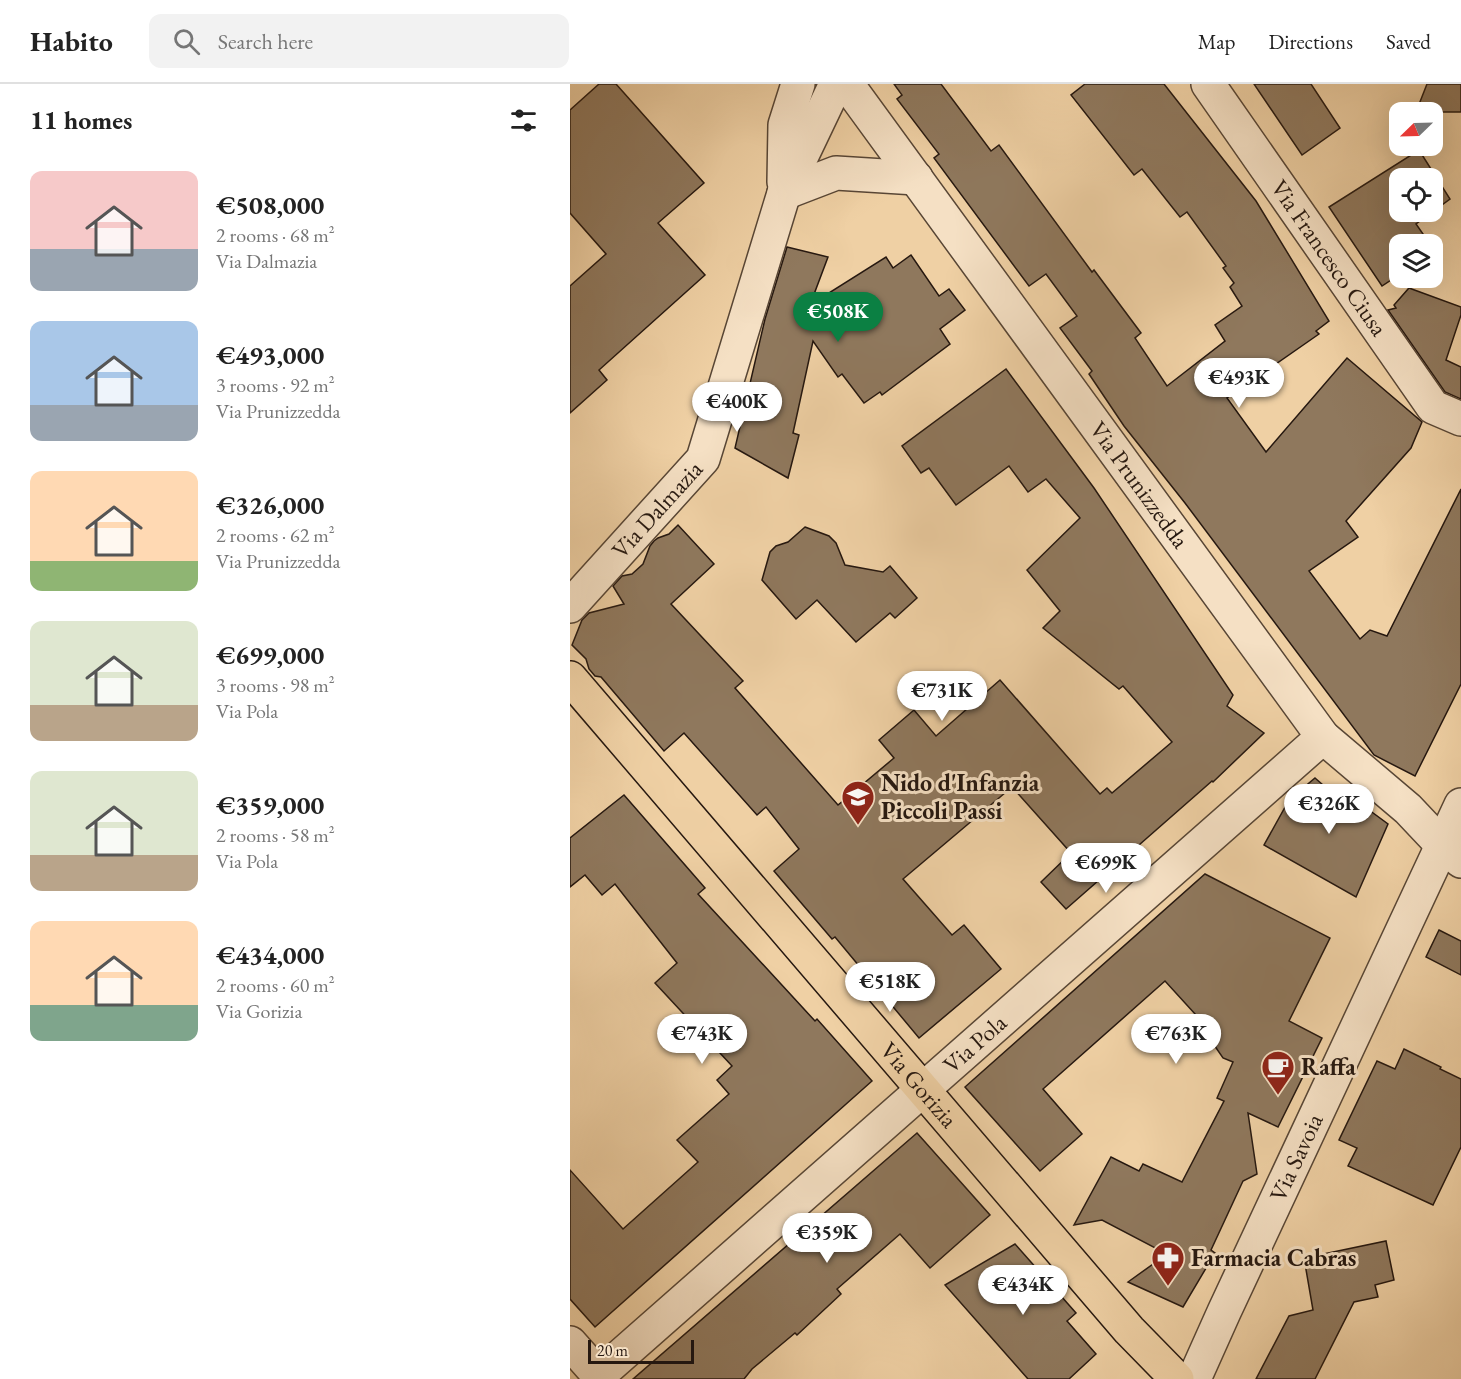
<!DOCTYPE html>
<html lang="en">
<head>
<meta charset="utf-8">
<style>
	:root { --surface:#fff; --page:#f2f2f2; --text:#222; --muted:#767676; --line:#e0e0e0; --accent:#0b8043 }
	body { margin:0; font-family:"EB Garamond",serif; background:var(--page); color:var(--text); height:100vh; display:flex; flex-direction:column; font-size:22px; white-space:nowrap }
	* { box-sizing:border-box; margin:0 }
	p { font-size:20px; color:var(--muted) }
	.icon { flex:none; width:33px; height:33px; fill:none; stroke:currentColor; stroke-width:2; stroke-linecap:round; stroke-linejoin:round }
	.map { position:relative; flex:1; overflow:hidden }
	.drawer { display:flex; flex-direction:column; background:var(--surface); width:570px }
	.drawer>* { flex:none }
	.needle { width:39px; rotate:247deg }
	.controls { position:absolute; left:819px; top:18px; display:grid; gap:12px }
	.controls a { display:grid; place-items:center; width:54px; height:54px; border-radius:12px; background:var(--surface); box-shadow:0 6px 24px #0002; font-size:30px }
	.scale { position:absolute; left:18px; bottom:15px; width:106px; box-sizing:border-box; padding-left:6px; border:3px solid #261810; border-top:0; font-size:16px; line-height:21px; white-space:nowrap; color:#261810; -webkit-text-stroke:4px #f5e0c4; paint-order:stroke }
	.price { position:absolute; translate:-50% -51px; padding:0 14px; border-radius:21px; background:#fff; color:#222; font-size:20px; line-height:39px; filter:drop-shadow(0 2px 3px #0008) }
	.price::after { content:''; position:absolute; left:50%; top:36px; width:18px; height:14px; margin-left:-9px; background:inherit; clip-path:polygon(0 0,100% 0,50% 100%) }
	.price.current { background:var(--accent); color:#fff }
	ul { padding:0; list-style:none }
	li { display:flex; align-items:center; gap:18px; height:150px; padding:0 30px }
	li span { display:grid; place-items:center; flex:none; width:168px; height:120px; border-radius:12px; color:#555 }
	li>.icon { margin-inline-start:auto }
	span .icon { width:72px; height:72px; fill:#fffc; stroke-width:1 }
	li b { font-size:26px }
	h2 { display:flex; justify-content:space-between; align-items:center; height:72px; padding:0 30px; font-size:26px }
	header { display:flex; align-items:center; gap:36px; box-sizing:border-box; height:84px; padding:0 30px; background:var(--surface); border-bottom:2px solid var(--line) }
	header strong { font-size:28px }
	nav { display:flex; gap:33px; margin-inline-start:auto; font-size:21px }
	.search { width:420px; height:54px; background:var(--page); display:flex; align-items:center; gap:15px; box-sizing:border-box; padding:0 21px; border-radius:12px; color:var(--muted); font-size:22px }
	main { display:flex; flex:1; min-height:0 }
	.map>svg:first-child { display:block }
</style>
</head>
<body>
<header>
<strong>Habito</strong>
<div class="search"><svg class="icon" aria-label="search" viewBox="0 0 24 24"><circle cx="10" cy="10" r="6"/><path d="M15 15l6 6"/></svg>Search here</div>
<nav><a>Map</a><a>Directions</a><a>Saved</a></nav>
</header>
<main>
<section class="drawer">
<h2>11 homes<svg class="icon" aria-label="filters" viewBox="0 0 24 24"><path d="M4 7h16M4 17h16"/><circle cx="9" cy="7" r="2"/><circle cx="15" cy="17" r="2"/></svg></h2>
<ul>
<li><span style="background:linear-gradient(#f6c9c9 65%,#9aa5b1 0)"><svg class="icon" aria-label="home" viewBox="0 0 24 24"><path d="M3 11l9-7 9 7M6 9v11h12V9"/></svg></span><div><b>€508,000</b><p>2 rooms · 68 m²</p><p>Via Dalmazia</p></div></li>
<li><span style="background:linear-gradient(#a9c7e8 70%,#9aa5b1 0)"><svg class="icon" aria-label="home" viewBox="0 0 24 24"><path d="M3 11l9-7 9 7M6 9v11h12V9"/></svg></span><div><b>€493,000</b><p>3 rooms · 92 m²</p><p>Via Prunizzedda</p></div></li>
<li><span style="background:linear-gradient(#ffd9b3 75%,#8fb573 0)"><svg class="icon" aria-label="home" viewBox="0 0 24 24"><path d="M3 11l9-7 9 7M6 9v11h12V9"/></svg></span><div><b>€326,000</b><p>2 rooms · 62 m²</p><p>Via Prunizzedda</p></div></li>
<li><span style="background:linear-gradient(#dfe7d0 70%,#b9a48a 0)"><svg class="icon" aria-label="home" viewBox="0 0 24 24"><path d="M3 11l9-7 9 7M6 9v11h12V9"/></svg></span><div><b>€699,000</b><p>3 rooms · 98 m²</p><p>Via Pola</p></div></li>
<li><span style="background:linear-gradient(#dfe7d0 70%,#b9a48a 0)"><svg class="icon" aria-label="home" viewBox="0 0 24 24"><path d="M3 11l9-7 9 7M6 9v11h12V9"/></svg></span><div><b>€359,000</b><p>2 rooms · 58 m²</p><p>Via Pola</p></div></li>
<li><span style="background:linear-gradient(#ffd9b3 70%,#7fa58c 0)"><svg class="icon" aria-label="home" viewBox="0 0 24 24"><path d="M3 11l9-7 9 7M6 9v11h12V9"/></svg></span><div><b>€434,000</b><p>2 rooms · 60 m²</p><p>Via Gorizia</p></div></li>
</ul>
</section>
<div class="map">
<svg width="891" height="1295" viewBox="0 0 891 1295">
	<rect width="100%" height="100%" fill="#efd0a4"/>
	<filter id="stains"><feTurbulence type="fractalNoise" baseFrequency=".00333" numOctaves="4"/><feColorMatrix values="0 0 0 0 .2 0 0 0 0 .09 0 0 0 0 .02 0 0 0 .5 -.17"/></filter>
	<radialGradient id="worn" r=".72"><stop offset=".6" stop-color="#630" stop-opacity="0"/><stop offset="1" stop-color="#630" stop-opacity=".3"/></radialGradient>
	<g fill="#8f785d" stroke="#261810" stroke-width="1.5" fill-rule="evenodd">
		<polygon points="29,0 46,0 134,99 88,139 135,191 29,286 37,296 0,329 0,202 36,170 0,129 0,26"/>
		<polygon points="324,0 371,0 421,67 429,61 522,188 524,186 571,249 565,254 597,302 655,257 645,241 672,222 660,203 664,199 653,184 656,182 617,128 610,133 572,85 564,91 501,11 515,0 594,0 686,117 759,237 746,247 749,250 657,314 696,368 777,274 852,338 841,364 776,437 788,453 739,487 790,555 800,546 817,552 891,405 891,600 845,692 804,671 615,419 554,342 519,290 522,287 490,244 507,232 476,190 459,202 364,74 369,70 327,15 332,11"/>
		<polygon points="684,0 741,0 770,44 732,71"/>
		<polygon points="857,0 891,0 891,28 846,28"/>
		<path d="M849,66L880,115L846,140L860,160H830V190L812,202L759,123ZM830,94H862V128H830Z"/>
		<polygon points="217,163 258,173 240,221 316,173 323,184 341,171 369,212 379,205 395,226 370,245 380,260 312,311 310,308 294,319 272,290 268,293 243,257 223,349 229,351 218,394 165,364 195,235"/>
		<polygon points="839,204 891,223 891,231 876,276 891,283 891,315 875,308 818,226 826,224 824,221"/>
		<polygon points="436,285 524,404 663,611 657,622 694,649 643,698 642,697 496,825 471,798 501,769 442,703 333,795 382,851 394,841 431,885 349,954 265,853 262,855 204,787 229,765 196,723 187,731 114,649 94,667 31,593 25,592 19,585 16,575 2,561 12,536 19,529 54,520 43,502 52,492 62,490 73,480 80,462 84,457 88,454 99,450 108,441 144,480 101,520 173,597 165,604 268,721 324,674 309,656 344,626 366,652 430,596 530,710 537,704 542,709 602,658 553,602 549,605 473,544 490,527 457,486 510,434 476,395 458,408 439,382 386,421 359,384 351,389 332,362"/>
		<polygon points="235,443 259,452 266,459 275,481 313,488 320,482 347,514 325,534 320,529 286,558 247,516 226,535 192,496 200,468 206,462 218,458"/>
		<polygon points="745,694 761,708 765,701 818,740 786,813 694,761 719,716"/>
		<polygon points="54,711 135,804 128,810 245,937 247,935 302,997 25,1243 0,1215 0,1086 53,1145 128,1078 107,1056 159,1010 147,996 162,982 85,899 107,879 45,800 32,811 15,791 0,803 0,754"/>
		<polygon points="635,790 760,854 719,937 752,954 708,1043 678,1029 687,1090 673,1097 641,1166 645,1169 613,1223 558,1198 597,1170 532,1136 504,1141 541,1073 569,1087 573,1080 612,1098 654,1017 647,1014 663,978 653,974 633,945 636,942 595,897 473,1005 512,1050 470,1087 395,1003"/>
		<polygon points="869,846 891,857 891,891 856,873"/>
		<polygon points="834,965 871,983 870,985 891,995 891,1063 863,1121 778,1082 787,1064 769,1056 807,977 825,985"/>
		<polygon points="347,1049 420,1131 360,1184 330,1150 267,1205 271,1210 227,1251 225,1249 182,1285 174,1295 63,1295"/>
		<polygon points="816,1157 824,1196 805,1201 808,1213 784,1218 745,1295 686,1295 719,1232 743,1226 734,1174"/>
		<polygon points="445,1160 506,1229 497,1237 526,1270 499,1295 458,1295 375,1201"/>
	</g>
	<g fill="none" stroke-linecap="round" stroke-linejoin="round">
		<g stroke="#584635" stroke-width="36">
			<g id="minor">
				<path id="s1" d="M277,0L753,653L838,725L872,761L891,777"/>
				<path id="s2" d="M638,0L863,323L891,335"/>
				<polyline points="214,98 215,41 228,0"/>
				<polyline points="214,109 266,89 346,94"/>
				<path id="s3" d="M0,522L133,375L214,109L266,0"/>
				<polyline points="0,1259 32,1295"/>
				<path id="s4" d="M29,1291L753,653"/>
				<path id="s5" d="M624,1295L654,1228L891,721"/>
			</g>
		</g>
		<g stroke="#261810" stroke-width="36">
			<g id="major">
				<path id="s6" d="M0,594L559,1246L607,1295"/>
			</g>
		</g>
		<use href="#minor" stroke="#f5e0c4" stroke-width="33"/>
		<use href="#major" stroke="#efd0a4" stroke-width="33"/>
	</g>
	<defs>
		<g id="school-pin" transform="scale(1.725)"><path d="M0 17L-7.5 6A9.5 9.5 0 1 1 7.5 6Z" fill="#8f2418" stroke="#f5e0c4"/><path d="M0-5L7-2L0 1L-7-2ZM-4 1L0 2.5L4 1V4Q0 6-4 4Z" fill="#fff"/></g>
		<g id="cafe-pin" transform="scale(1.725)"><path d="M0 17L-7.5 6A9.5 9.5 0 1 1 7.5 6Z" fill="#8f2418" stroke="#f5e0c4"/><path d="M-5.5-4.5H6V0H3Q3 3.5 0 3.5H-2.5Q-5.5 3.5-5.5 0ZM3-3.2v2h1.7v-2ZM-6 4.5H4V6H-6Z" fill="#fff"/></g>
		<g id="pharmacy-pin" transform="scale(1.725)"><path d="M0 17L-7.5 6A9.5 9.5 0 1 1 7.5 6Z" fill="#8f2418" stroke="#f5e0c4"/><path d="M-2-6h4v4h4v4h-4v4h-4v-4h-4v-4h4Z" fill="#fff"/></g>
	</defs>
	<g fill-rule="evenodd">
		<use href="#school-pin" x="288" y="713"/>
		<use href="#cafe-pin" x="708" y="983"/>
		<use href="#pharmacy-pin" x="598" y="1174"/>
	</g>
	<g text-anchor="middle" stroke-width="6" stroke-linejoin="round" paint-order="stroke">
		<g font-size="24" fill="#261810" stroke="#f5e0c4">
			<text dy="8" stroke="none"><textPath href="#s2" startOffset="212">Via Francesco Ciusa</textPath></text>
			<text dy="8" stroke="none"><textPath href="#s1" startOffset="496">Via Prunizzedda</textPath></text>
			<text dy="8" stroke="none"><textPath href="#s3" startOffset="130">Via Dalmazia</textPath></text>
			<text dy="8" stroke="none"><textPath href="#s4" startOffset="501">Via Pola</textPath></text>
			<text dy="8" stroke="none"><textPath href="#s6" startOffset="536">Via Gorizia</textPath></text>
			<text dy="8" stroke="none"><textPath href="#s5" startOffset="244">Via Savoia</textPath></text>
		</g>
		<g font-size="24" font-weight="bold" fill="#261810" stroke="#f5e0c4" text-anchor="start">
			<text x="311" y="707">Nido d'Infanzia<tspan x="311" dy="28">Piccoli Passi</tspan></text>
			<text x="731" y="991">Raffa</text>
			<text x="621" y="1182">Farmacia Cabras</text>
		</g>
	</g>
	<rect width="100%" height="100%" filter="url(#stains)"/>
	<rect width="100%" height="100%" fill="url(#worn)"/>
</svg>
<div class="controls">
<a><svg class="needle" viewBox="-14 -14 28 28"><path d="M0-13l5 13h-10z" fill="#e53935"/><path d="M0 13l5-13h-10z" fill="#767676"/></svg></a>
<a><svg class="icon" aria-label="locate" viewBox="0 0 24 24"><circle cx="12" cy="12" r="6"/><path d="M12 2v4M12 18v4M2 12h4M18 12h4"/></svg></a>
<a><svg class="icon" aria-label="layers" viewBox="0 0 24 24"><path d="M12 4l9 5-9 5-9-5zM3 14l9 5 9-5"/></svg></a>
</div>
<div class="scale">20 m</div>
<b class="price current" style="left:268px;top:259px">€508K</b>
<b class="price" style="left:669px;top:325px">€493K</b>
<b class="price" style="left:167px;top:349px">€400K</b>
<b class="price" style="left:372px;top:638px">€731K</b>
<b class="price" style="left:759px;top:751px">€326K</b>
<b class="price" style="left:536px;top:810px">€699K</b>
<b class="price" style="left:320px;top:929px">€518K</b>
<b class="price" style="left:132px;top:981px">€743K</b>
<b class="price" style="left:606px;top:981px">€763K</b>
<b class="price" style="left:257px;top:1180px">€359K</b>
<b class="price" style="left:453px;top:1232px">€434K</b>
</div>
</main>
</body>
</html>
